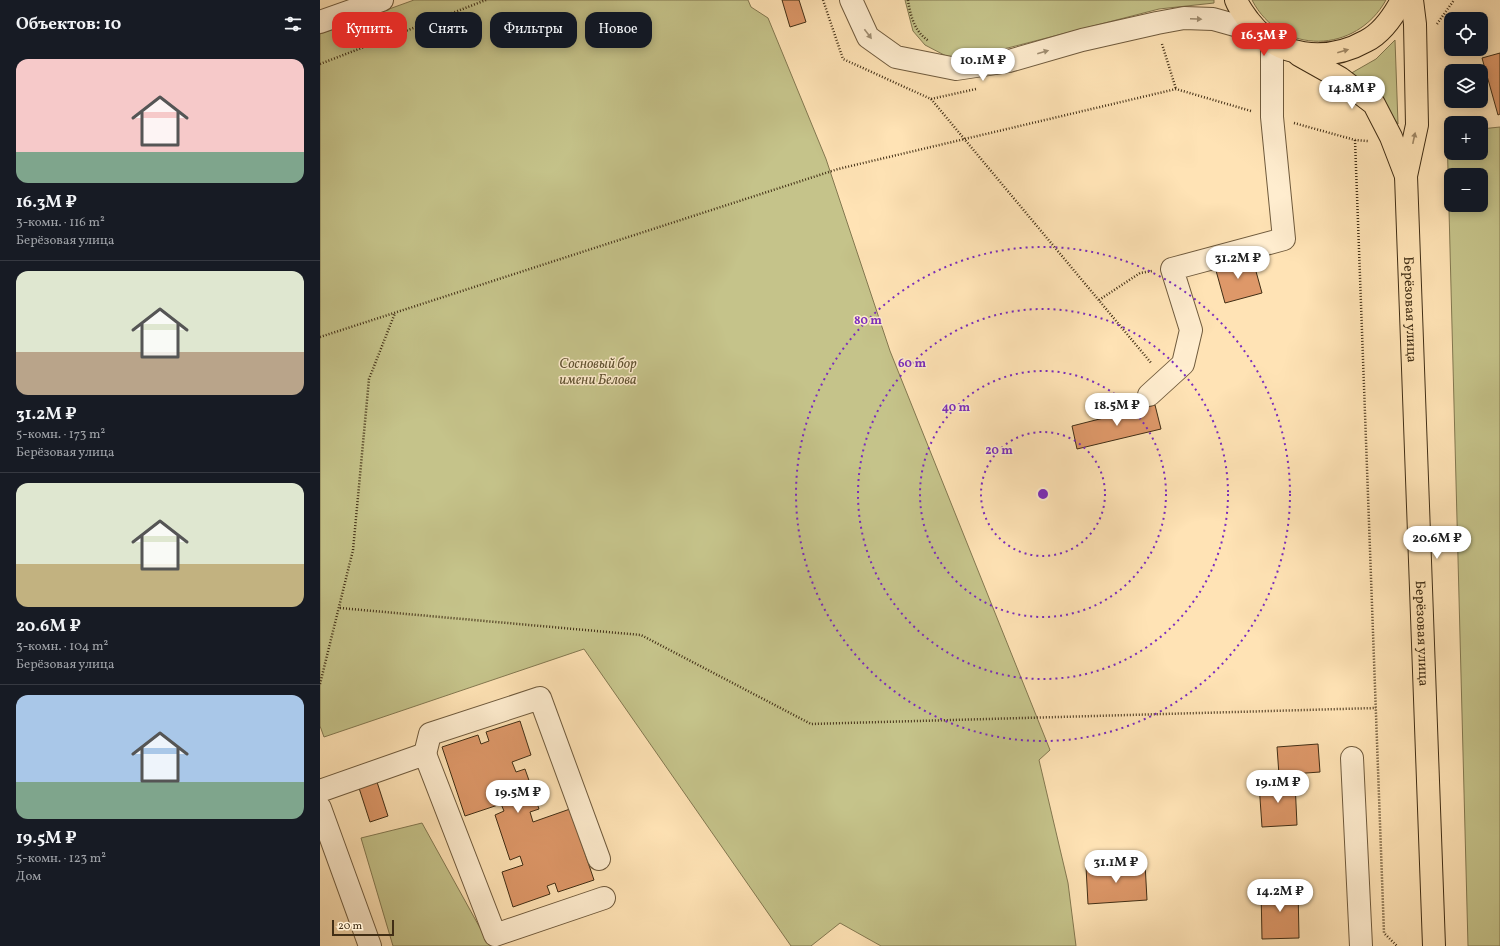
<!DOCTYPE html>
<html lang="ru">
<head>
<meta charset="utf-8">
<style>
	:root { --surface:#171b24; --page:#20242c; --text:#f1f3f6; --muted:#9ea1a6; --line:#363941; --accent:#d93025 }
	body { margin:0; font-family:Vollkorn,serif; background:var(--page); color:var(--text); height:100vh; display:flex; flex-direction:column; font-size:15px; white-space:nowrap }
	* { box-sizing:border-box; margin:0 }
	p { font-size:13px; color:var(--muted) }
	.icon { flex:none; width:22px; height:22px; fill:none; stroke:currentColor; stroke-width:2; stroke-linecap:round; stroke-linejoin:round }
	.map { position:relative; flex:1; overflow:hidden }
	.side { display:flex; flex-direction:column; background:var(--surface); width:320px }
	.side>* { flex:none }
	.guide { position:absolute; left:12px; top:12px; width:380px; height:36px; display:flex; gap:8px }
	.controls { position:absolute; left:1124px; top:12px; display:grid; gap:8px }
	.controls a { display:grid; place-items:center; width:44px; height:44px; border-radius:8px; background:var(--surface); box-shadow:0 2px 10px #0003; font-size:20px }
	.scale { position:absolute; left:12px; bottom:10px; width:62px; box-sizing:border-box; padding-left:4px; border:2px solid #412e15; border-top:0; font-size:11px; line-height:14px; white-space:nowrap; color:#412e15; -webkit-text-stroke:3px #ffedcf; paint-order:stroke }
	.price { position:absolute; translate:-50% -34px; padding:0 9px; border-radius:14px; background:#fff; color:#222; font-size:13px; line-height:26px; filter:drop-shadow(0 1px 2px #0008) }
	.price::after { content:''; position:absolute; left:50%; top:24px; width:12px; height:9px; margin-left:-6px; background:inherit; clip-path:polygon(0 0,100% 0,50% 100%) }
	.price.current { background:var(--accent); color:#fff }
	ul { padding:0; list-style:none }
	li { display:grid; align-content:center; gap:8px; height:212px; padding:0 16px }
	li+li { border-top:1px solid var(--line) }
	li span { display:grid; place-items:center; height:124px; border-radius:12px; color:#555 }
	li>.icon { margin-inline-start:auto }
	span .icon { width:72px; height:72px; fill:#fffc; stroke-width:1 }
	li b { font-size:17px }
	h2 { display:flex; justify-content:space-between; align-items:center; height:48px; padding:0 16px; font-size:17px }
	.tag { padding:0 14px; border-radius:12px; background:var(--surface); box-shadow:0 2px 10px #0003; font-size:14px; line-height:36px }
	.tag.current { background:var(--accent); color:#fff }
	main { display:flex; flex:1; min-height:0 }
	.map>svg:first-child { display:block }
</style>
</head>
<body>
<main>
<section class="side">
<h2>Объектов: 10<svg class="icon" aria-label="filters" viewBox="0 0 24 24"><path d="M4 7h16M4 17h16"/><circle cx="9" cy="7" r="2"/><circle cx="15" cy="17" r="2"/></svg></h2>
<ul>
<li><span style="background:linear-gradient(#f6c9c9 75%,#7fa58c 0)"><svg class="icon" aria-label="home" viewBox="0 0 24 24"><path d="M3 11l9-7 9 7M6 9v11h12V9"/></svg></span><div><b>16.3M ₽</b><p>3-комн. · 116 m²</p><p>Берёзовая улица</p></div></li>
<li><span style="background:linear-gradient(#dfe7d0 65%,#b9a48a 0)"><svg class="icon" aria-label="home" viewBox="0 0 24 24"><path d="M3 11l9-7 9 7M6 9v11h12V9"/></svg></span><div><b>31.2M ₽</b><p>5-комн. · 173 m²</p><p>Берёзовая улица</p></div></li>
<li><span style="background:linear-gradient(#dfe7d0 65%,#c2b280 0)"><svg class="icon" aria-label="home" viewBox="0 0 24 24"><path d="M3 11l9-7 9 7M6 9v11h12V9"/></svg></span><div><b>20.6M ₽</b><p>3-комн. · 104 m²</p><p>Берёзовая улица</p></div></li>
<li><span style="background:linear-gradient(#a9c7e8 70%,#7fa58c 0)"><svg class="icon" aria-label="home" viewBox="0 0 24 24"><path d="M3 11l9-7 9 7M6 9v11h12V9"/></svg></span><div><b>19.5M ₽</b><p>5-комн. · 123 m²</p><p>Дом</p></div></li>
</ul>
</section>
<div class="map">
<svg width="1180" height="946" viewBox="0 0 1180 946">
	<rect width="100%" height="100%" fill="#ffe3b5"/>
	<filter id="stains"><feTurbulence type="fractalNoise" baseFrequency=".005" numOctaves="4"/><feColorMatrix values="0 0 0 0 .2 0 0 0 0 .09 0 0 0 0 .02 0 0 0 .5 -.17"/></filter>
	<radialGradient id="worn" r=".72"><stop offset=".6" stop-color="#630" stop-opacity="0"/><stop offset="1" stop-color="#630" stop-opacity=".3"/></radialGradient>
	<g fill="#c5c38a" stroke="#837850" fill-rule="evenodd">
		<polygon points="94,0 428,0 431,7 448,18 506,159 570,351 730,750 719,760 748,883 756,946 561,946 520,923 491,946 471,946 264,649 4,737 0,726 0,34"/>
		<polygon points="585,0 894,0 894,3 839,9 645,59 628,57 605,45 593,31"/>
		<path d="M932,0H1066C1036,54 961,56 932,0Z"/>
		<polygon points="1075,40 1078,124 1053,91 1028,75 1056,59"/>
		<path d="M1180,127V946H1148L1127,132L1131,131V153H1161V129ZM1131,175H1161V205H1131Z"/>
		<polygon points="102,823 170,946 73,946 41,838"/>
	</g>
	<g fill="#de9869" stroke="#412e15">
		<polygon points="462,0 479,0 486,22 470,27"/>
		<polygon points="1180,53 1180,114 1178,115 1162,58"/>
		<polygon points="932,257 942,293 905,303 895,267"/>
		<polygon points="835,405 841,429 757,449 752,426"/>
		<polygon points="200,721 211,755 192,762 196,772 205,769 219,809 210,812 213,822 250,809 274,880 238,892 235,883 227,886 230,894 193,907 182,872 203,865 200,856 190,860 175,815 184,811 181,804 145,816 122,747 158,735 161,744 169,741 166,732"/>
		<polygon points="998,744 1000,772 959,775 957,747"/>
		<polygon points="57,782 68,816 50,822 39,788"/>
		<polygon points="975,782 977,825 942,827 939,784"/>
		<polygon points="825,863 827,900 768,904 766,867"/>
		<polygon points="978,887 979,938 942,939 941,888"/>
	</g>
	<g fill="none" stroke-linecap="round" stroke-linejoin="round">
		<g stroke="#705b3d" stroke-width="24">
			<g id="minor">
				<polyline points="531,0 548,37 576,57 636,69 689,61 762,40 837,23 864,18 893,19 936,31"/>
				<polyline points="0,22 62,0"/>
				<polyline points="829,395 863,364 871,330 852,269 964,239 952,117 952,43"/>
				<polyline points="105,754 110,734 220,698 279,859"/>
				<polyline points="1032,758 1041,946"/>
				<polyline points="0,791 105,754 175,935 284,898"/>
				<polyline points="0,808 50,946"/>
			</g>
		</g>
		<g stroke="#412e15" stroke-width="24">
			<g id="major">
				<path d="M916,0C919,8 924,14 929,21C957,58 1007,63 1046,41C1062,33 1074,15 1082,0"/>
				<path id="s1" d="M1092,0L1095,24L1097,125L1086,176L1114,946"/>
				<polyline points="979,55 1020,78 1054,104 1071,137 1086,176"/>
			</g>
		</g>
		<g stroke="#412e15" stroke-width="2.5" stroke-dasharray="1 2" stroke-linecap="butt">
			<polyline points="503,0 523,59 611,99 656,89"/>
			<path d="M588,0C590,15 595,33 609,41"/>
			<polyline points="1117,24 1134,0"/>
			<polyline points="842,44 856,89"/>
			<polyline points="0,64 166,0"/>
			<polyline points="611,99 832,364"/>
			<polyline points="974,123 1035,140 1048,141"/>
			<polyline points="1035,140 1064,933 1077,946"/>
			<polyline points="779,300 820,273 832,271"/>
			<polyline points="0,337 518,169 856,89 931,111"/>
			<polyline points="20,608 321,635 491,724 1056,708"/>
			<polyline points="0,684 33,550 49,379 75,313"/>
		</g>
		<use href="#minor" stroke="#ffedcf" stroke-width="22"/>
		<use href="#major" stroke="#ffe3b5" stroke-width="22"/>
	</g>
	<defs><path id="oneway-solid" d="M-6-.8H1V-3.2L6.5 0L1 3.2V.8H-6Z"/></defs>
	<g fill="#a08e72">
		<use href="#oneway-solid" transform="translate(876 19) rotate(2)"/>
		<use href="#oneway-solid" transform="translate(548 34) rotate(53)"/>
		<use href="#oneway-solid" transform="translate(723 52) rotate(-16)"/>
	</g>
	<g fill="#a08865">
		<use href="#oneway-solid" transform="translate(1023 51) rotate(-16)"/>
		<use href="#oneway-solid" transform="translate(1094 138) rotate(-78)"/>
	</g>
	<g fill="none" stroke="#7b2cbf" stroke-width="2" stroke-dasharray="2 4">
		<circle cx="723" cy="494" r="62"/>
		<circle cx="723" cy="494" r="123"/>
		<circle cx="723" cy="494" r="185"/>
		<circle cx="723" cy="494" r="247"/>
	</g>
	<g text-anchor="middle" stroke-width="3" stroke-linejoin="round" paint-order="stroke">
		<g font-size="14" fill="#412e15" stroke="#ffedcf">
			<text dy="5" stroke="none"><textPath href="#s1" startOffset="311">Берёзовая улица</textPath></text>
			<text dy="5" stroke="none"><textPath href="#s1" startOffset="635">Берёзовая улица</textPath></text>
		</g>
		<g font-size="14" font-style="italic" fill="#625332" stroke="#ffedcf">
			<text x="278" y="368">Сосновый бор<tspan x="278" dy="16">имени Белова</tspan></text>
		</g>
	</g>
	<circle cx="723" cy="494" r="6" fill="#7b2cbf" stroke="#ffedcf" stroke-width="2"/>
	<g font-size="12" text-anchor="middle" font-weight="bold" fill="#7b2cbf" stroke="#ffedcf" stroke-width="3" stroke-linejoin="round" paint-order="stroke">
		<text x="548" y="324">80 m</text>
		<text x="592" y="367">60 m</text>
		<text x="636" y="411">40 m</text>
		<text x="679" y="454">20 m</text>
	</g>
	<rect width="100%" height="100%" filter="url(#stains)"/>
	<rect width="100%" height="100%" fill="url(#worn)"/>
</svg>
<div class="controls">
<a><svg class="icon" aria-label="locate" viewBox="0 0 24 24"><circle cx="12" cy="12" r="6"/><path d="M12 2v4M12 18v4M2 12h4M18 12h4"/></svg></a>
<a><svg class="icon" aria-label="layers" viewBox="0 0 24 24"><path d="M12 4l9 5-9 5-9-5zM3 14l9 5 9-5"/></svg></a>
<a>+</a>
<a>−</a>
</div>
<div class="scale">20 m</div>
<b class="price current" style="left:944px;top:57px">16.3M ₽</b>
<b class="price" style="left:663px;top:82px">10.1M ₽</b>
<b class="price" style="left:1032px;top:110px">14.8M ₽</b>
<b class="price" style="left:918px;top:280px">31.2M ₽</b>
<b class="price" style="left:797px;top:427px">18.5M ₽</b>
<b class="price" style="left:1117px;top:560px">20.6M ₽</b>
<b class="price" style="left:958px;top:804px">19.1M ₽</b>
<b class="price" style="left:198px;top:814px">19.5M ₽</b>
<b class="price" style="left:796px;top:884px">31.1M ₽</b>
<b class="price" style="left:960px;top:913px">14.2M ₽</b>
<div class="guide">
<a class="tag current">Купить</a>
<a class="tag">Снять</a>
<a class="tag">Фильтры</a>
<a class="tag">Новое</a>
</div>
</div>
</main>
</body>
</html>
